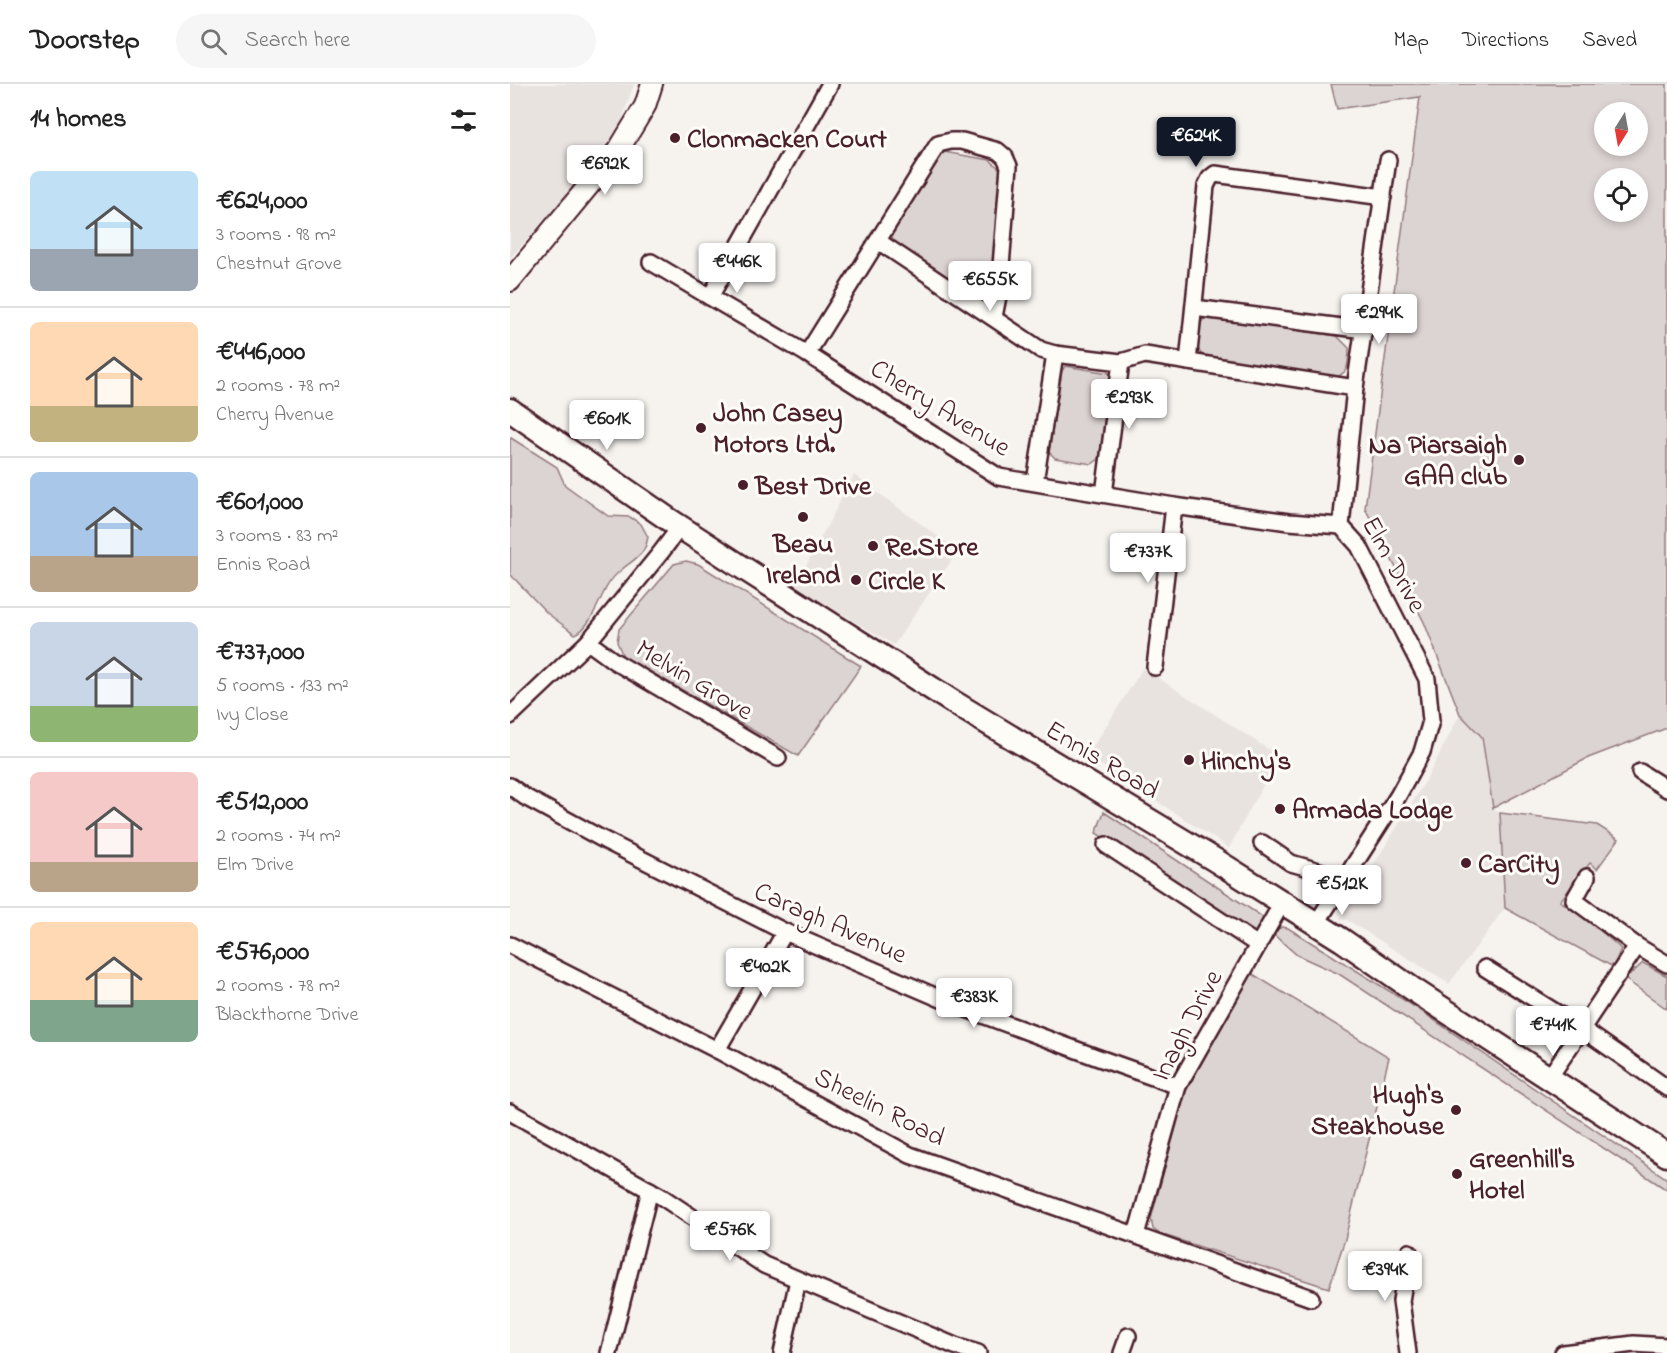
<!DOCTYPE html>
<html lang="en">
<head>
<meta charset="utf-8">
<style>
	:root { --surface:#fff; --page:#f6f6f6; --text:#222; --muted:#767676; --line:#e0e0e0; --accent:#111827 }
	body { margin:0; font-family:"Indie Flower",sans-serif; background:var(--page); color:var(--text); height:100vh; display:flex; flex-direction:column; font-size:22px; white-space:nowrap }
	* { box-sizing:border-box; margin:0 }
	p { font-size:20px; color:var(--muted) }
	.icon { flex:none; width:33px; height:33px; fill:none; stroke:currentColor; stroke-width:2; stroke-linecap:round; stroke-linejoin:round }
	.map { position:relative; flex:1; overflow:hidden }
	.details { display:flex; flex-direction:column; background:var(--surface); width:510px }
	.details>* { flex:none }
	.needle { width:39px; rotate:191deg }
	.tools { position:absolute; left:1084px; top:18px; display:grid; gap:12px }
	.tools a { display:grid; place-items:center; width:54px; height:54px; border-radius:50%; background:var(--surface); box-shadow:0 3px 9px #0003; font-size:30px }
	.price { position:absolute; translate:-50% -51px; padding:0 14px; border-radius:6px; background:#fff; color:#222; font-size:20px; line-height:39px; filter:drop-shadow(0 2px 3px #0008) }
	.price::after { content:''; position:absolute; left:50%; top:36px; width:18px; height:14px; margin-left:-9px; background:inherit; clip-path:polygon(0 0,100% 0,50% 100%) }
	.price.selected { background:var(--accent); color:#fff }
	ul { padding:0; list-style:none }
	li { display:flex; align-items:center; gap:18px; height:150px; padding:0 30px }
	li+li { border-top:2px solid var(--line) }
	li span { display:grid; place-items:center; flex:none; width:168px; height:120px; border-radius:9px; color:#555 }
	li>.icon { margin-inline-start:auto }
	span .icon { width:72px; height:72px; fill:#fffc; stroke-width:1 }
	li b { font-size:26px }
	h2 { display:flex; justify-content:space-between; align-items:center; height:72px; padding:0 30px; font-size:26px }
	header { display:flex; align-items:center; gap:36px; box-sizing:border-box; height:84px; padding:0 30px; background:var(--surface); border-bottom:2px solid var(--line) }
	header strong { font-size:28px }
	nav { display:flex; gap:33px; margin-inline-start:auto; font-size:21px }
	.search { width:420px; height:54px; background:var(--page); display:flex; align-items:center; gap:15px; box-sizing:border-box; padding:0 21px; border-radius:33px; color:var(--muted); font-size:22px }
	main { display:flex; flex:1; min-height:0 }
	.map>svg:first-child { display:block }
</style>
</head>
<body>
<header>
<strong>Doorstep</strong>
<div class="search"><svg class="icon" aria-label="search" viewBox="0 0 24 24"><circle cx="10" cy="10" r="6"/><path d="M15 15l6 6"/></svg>Search here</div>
<nav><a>Map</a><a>Directions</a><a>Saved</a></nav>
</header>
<main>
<section class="details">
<h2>14 homes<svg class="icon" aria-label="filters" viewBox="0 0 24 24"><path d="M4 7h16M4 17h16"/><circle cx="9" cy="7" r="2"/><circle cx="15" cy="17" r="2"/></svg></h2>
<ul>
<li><span style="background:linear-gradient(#bfe0f5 65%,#9aa5b1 0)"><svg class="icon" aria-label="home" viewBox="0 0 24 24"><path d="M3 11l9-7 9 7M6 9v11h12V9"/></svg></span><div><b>€624,000</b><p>3 rooms · 98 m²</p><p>Chestnut Grove</p></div></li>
<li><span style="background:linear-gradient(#ffd9b3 70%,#c2b280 0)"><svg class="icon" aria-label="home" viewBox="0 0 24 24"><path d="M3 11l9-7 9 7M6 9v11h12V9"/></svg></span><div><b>€446,000</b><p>2 rooms · 78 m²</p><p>Cherry Avenue</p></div></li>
<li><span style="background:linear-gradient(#a9c7e8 70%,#b9a48a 0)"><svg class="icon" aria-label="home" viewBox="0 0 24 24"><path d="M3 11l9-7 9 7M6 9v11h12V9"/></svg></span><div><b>€601,000</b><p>3 rooms · 83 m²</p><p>Ennis Road</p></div></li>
<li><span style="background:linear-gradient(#c9d6e8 70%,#8fb573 0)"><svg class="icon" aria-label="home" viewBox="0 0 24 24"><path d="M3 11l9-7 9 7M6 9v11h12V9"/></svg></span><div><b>€737,000</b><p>5 rooms · 133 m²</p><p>Ivy Close</p></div></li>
<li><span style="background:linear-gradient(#f6c9c9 75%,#b9a48a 0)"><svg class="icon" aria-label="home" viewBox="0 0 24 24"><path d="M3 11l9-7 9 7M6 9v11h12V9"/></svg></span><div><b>€512,000</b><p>2 rooms · 74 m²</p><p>Elm Drive</p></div></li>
<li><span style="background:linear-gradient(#ffd9b3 65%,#7fa58c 0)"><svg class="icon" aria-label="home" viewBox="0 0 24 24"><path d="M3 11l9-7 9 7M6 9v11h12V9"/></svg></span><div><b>€576,000</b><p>2 rooms · 78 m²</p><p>Blackthorne Drive</p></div></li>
</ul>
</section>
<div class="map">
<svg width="1157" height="1269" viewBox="0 0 1157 1269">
	<rect width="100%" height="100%" fill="#f6f3ef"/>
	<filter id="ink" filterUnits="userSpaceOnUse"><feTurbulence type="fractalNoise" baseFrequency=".0167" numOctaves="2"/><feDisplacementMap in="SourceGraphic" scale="12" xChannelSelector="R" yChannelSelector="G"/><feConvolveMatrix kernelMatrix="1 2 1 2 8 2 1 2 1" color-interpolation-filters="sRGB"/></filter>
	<g filter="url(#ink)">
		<g fill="#e9e3e0">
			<polygon points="0,0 124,0 105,56 77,91 0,174"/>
			<polygon points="344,391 448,467 384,561 285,502"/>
			<polygon points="633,584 769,672 719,764 577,672"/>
			<polygon points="950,630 972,653 983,724 990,729 995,824 939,900 837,836 830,835 916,696"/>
		</g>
		<g fill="#dcd4d2" stroke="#937a7e" stroke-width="1.5" fill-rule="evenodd">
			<path d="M821,0H1157V644L1078,674L983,724L972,653L950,630L914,538L855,424L910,13L827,25ZM1095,28H1128V62H1095ZM1095,94H1128V128H1095Z"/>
			<polygon points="434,68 480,76 491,86 481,196 464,210 384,160 381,147"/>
			<path d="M695,233L827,252L839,264C838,282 840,290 820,295L698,278C683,264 683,249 695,233Z"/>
			<polygon points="555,282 599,289 601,295 589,375 582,380 545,374 539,368 552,287"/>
			<path d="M1,354L47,383L55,401L98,432L120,433L131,440L138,453C137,458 136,463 133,467C127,476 115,481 108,489C103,493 97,502 94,508C88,520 78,546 65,550L37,529L0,490V356Z"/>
			<polygon points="176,477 188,480 351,582 288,672 113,572 107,558 109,545 164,480"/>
			<polygon points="594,728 754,834 743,851 586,749"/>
			<polygon points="990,729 1087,741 1109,755 1087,785 1080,779 1050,817 1079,836 1111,865 1103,883 995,824"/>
			<polygon points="772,843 778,844 905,923 1157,1095 1157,1106 829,890 787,871 763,850 764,847"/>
			<polygon points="1133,879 1157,892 1157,925 1115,895"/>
			<polygon points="741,889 879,973 835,1155 819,1204 650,1150 643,1145 641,1135 675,1009"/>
		</g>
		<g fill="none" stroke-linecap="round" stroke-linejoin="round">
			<g stroke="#4a1f2b" stroke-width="20">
				<g id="minor">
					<polyline points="368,157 531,266 545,270 611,278 635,271 845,304"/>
					<polyline points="141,178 200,213 297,270 489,393 664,422 779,438 831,442"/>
					<polyline points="200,213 320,0"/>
					<polyline points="684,224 855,246"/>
					<polyline points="297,270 428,60 441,57 452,57 488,67 495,73 499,82 489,207 484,233"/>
					<polyline points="678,278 696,102 700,94 705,90 873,113"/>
					<polyline points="525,398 545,270"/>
					<polyline points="594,410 611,278"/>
					<polyline points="78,558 104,577 268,674"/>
					<polyline points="645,583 664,422"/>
					<polyline points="0,632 78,558 152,467 170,443"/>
					<polyline points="1130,688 1157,705"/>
					<polyline points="0,702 15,713 94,756 275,848 443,920 586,973 668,1002"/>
					<polyline points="752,759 781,779 823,791 833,797"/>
					<polyline points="596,761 748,861"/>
					<polyline points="1077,793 1064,816 1127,862 1157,880"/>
					<polyline points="806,840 888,712 912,668 921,637 917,595 849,462 831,442 845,304 878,76"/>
					<polyline points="0,861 207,966 400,1071 801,1214"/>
					<polyline points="975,884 1071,944 1157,1004"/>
					<polyline points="207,966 275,848"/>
					<polyline points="1039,994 1127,862"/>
					<polyline points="0,1028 152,1113 254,1181 445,1262 468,1269"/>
					<polyline points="626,1151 668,1002 772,819"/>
					<polyline points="99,1269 140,1106"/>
					<polyline points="272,1269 288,1196"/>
					<polyline points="612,1269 618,1252"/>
					<polyline points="898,1269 891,1217 899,1168"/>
					<polyline points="1053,1269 1124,1260 1157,1262"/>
				</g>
			</g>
			<g stroke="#4a1f2b" stroke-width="24">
				<polyline id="tertiary" points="0,197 109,65 135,22 142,0"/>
			</g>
			<g stroke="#4a1f2b" stroke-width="27">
				<polyline id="secondary" points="0,326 161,437 227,480 443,618 705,776 832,856 907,908 1157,1071"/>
			</g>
			<use href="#minor" stroke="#fdfcf7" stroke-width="15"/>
			<use href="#tertiary" stroke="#fdfcf7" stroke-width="20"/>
			<use href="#secondary" stroke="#fdfcf7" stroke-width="22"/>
		</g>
	</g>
	<g fill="#4a1f2b" stroke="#fdfcf7" stroke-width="2">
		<circle cx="165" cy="54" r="6"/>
		<circle cx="191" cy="344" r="6"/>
		<circle cx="1009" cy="376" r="6"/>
		<circle cx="233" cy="401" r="6"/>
		<circle cx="293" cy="433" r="6"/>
		<circle cx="363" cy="462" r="6"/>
		<circle cx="346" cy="496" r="6"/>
		<circle cx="679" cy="676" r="6"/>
		<circle cx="770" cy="725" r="6"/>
		<circle cx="956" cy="779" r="6"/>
		<circle cx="946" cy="1026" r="6"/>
		<circle cx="947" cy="1090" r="6"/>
	</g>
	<g text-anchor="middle" stroke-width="6" stroke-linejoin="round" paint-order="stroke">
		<g font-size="27" font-weight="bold" fill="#4a1f2b" stroke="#fdfcf7" text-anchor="start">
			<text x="177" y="63">Clonmacken Court</text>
			<text x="203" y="337">John Casey<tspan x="203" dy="31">Motors Ltd.</tspan></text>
			<text x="997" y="369" text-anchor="end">Na Piarsaigh<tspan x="997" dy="31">GAA club</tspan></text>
			<text x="245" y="410">Best Drive</text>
			<text x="293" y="468" text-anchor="middle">Beau<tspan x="293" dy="31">Ireland</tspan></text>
			<text x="375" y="471">Re.Store</text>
			<text x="358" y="505">Circle K</text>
			<text x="691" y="685">Hinchy's</text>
			<text x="782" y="734">Armada Lodge</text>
			<text x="968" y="788">CarCity</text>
			<text x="934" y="1019" text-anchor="end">Hugh's<tspan x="934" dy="31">Steakhouse</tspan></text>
			<text x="959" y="1083">Greenhill's<tspan x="959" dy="31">Hotel</tspan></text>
		</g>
		<g font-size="27" fill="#4a1f2b" stroke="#fdfcf7">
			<text transform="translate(431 323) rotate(32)" y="9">Cherry Avenue</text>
			<text transform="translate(885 480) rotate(61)" y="9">Elm Drive</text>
			<text transform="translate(185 595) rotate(31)" y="9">Melvin Grove</text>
			<text transform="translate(593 675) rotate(31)" y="9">Ennis Road</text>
			<text transform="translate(321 838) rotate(24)" y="9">Caragh Avenue</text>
			<text transform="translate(676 941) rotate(-62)" y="9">Inagh Drive</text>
			<text transform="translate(370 1022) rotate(27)" y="9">Sheelin Road</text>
		</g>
	</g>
</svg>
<div class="tools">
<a><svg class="needle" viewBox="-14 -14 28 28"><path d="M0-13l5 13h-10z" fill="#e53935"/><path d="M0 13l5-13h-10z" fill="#767676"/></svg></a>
<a><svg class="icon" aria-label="locate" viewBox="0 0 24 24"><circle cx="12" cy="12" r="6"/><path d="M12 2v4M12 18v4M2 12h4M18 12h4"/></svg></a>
</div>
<b class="price selected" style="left:686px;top:84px">€624K</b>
<b class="price" style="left:95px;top:112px">€692K</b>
<b class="price" style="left:227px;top:210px">€446K</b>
<b class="price" style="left:480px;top:228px">€655K</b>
<b class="price" style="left:869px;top:261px">€294K</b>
<b class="price" style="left:619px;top:346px">€293K</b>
<b class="price" style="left:97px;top:367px">€601K</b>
<b class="price" style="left:638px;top:500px">€737K</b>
<b class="price" style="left:832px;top:832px">€512K</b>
<b class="price" style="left:255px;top:915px">€402K</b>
<b class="price" style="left:464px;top:945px">€383K</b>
<b class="price" style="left:1043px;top:973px">€741K</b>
<b class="price" style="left:220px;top:1178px">€576K</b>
<b class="price" style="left:875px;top:1218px">€394K</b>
</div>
</main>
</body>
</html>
